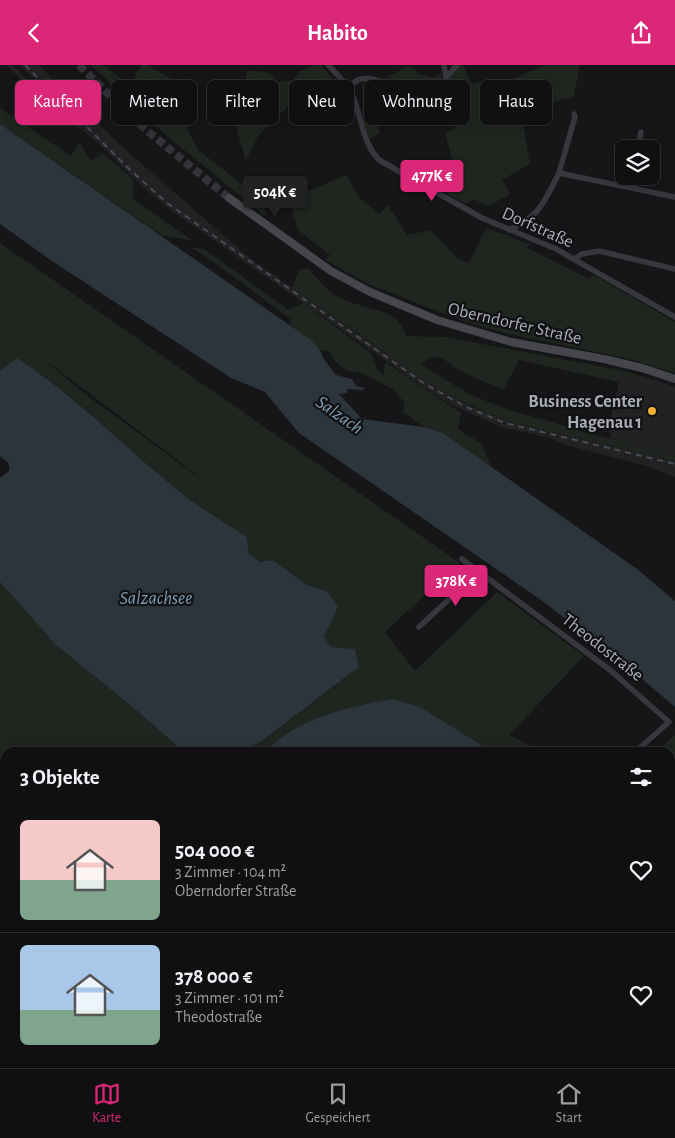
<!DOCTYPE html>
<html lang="de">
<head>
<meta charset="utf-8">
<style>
	:root { --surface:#101012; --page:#19191b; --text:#f1f3f6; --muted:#9c9d9f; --line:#303032; --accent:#db2777 }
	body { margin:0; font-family:"Alegreya Sans",sans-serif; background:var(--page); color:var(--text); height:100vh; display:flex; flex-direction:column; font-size:19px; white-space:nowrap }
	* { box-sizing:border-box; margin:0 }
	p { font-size:16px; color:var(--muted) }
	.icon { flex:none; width:28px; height:28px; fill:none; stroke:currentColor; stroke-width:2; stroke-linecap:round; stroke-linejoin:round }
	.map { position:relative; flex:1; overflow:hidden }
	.panel { position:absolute; left:0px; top:682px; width:675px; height:321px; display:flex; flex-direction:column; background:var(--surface); border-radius:15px 15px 0 0; box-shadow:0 2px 12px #0003,0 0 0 1px var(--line) }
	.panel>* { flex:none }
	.guide { position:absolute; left:15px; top:15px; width:645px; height:45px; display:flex; gap:10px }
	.buttons { position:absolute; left:615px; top:75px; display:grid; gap:10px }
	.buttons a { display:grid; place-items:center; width:45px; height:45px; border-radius:8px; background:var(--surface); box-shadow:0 2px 12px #0003,0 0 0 1px var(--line); font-size:25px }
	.price { position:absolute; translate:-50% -42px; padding:0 11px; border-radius:5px; background:var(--accent); color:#fff; font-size:16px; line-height:32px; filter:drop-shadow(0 1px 2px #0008) }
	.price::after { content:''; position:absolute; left:50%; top:30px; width:15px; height:11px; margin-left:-8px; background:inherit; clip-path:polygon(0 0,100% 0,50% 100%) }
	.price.current { background:#222; color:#fff }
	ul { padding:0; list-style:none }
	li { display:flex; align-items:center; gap:15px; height:125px; padding:0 20px }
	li+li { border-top:1px solid var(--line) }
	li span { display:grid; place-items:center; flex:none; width:140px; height:100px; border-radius:8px; color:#555 }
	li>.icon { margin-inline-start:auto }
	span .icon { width:60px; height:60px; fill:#fffc; stroke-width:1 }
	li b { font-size:21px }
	h2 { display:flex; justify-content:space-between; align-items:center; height:60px; padding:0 20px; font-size:21px }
	.tag { padding:0 18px; border-radius:8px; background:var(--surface); box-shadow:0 2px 12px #0003,0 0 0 1px var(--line); font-size:18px; line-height:45px }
	.tag.current { background:var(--accent); color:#fff }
	header { display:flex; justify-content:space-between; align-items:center; height:65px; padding:0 20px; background:var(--accent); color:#fff; font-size:22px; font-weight:600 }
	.tab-bar { display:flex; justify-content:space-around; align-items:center; height:70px; border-top:1px solid var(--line); background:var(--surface); font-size:14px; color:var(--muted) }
	.tab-bar a { display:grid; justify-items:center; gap:2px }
	.tab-bar .current { color:var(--accent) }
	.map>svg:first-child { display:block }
</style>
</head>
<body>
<header><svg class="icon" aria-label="back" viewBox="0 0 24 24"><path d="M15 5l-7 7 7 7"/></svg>Habito<svg class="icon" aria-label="share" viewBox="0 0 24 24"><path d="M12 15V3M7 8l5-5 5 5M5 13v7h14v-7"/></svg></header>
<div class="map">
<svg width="675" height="1003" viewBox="0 0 675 1003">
	<rect width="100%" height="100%" fill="#161618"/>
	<g fill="#222225">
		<polygon points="6,0 12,0 52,37 64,44 20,0 39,0 62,24 64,23 119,79 246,190 378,283 472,342 516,358 675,396 675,412 643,400 565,380 550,373 501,362 454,341 429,326 172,146 144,123 98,78 42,35"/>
		<polygon points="620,312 632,312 655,315 675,322 675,390 611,374 611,370 608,364"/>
		<polygon points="675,966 675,1003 640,1003 644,999 670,999 670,971"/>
	</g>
	<g fill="#1e261f" fill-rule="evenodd">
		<polygon points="91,0 103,0 159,43 182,53 198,85 264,136 265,151 166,70"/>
		<polygon points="142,0 147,0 177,17 167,33 134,13"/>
		<polygon points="313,0 321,0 335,17 327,17 307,29 291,33 286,43 258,71 246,95 237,66 247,5 270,8 278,17 293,15 301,6"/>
		<polygon points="460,0 463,0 471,18 512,14 545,0 580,0 574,31 521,46 530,99 502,115 511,129 488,141 474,134 466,139 423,116 454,101 445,68 470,55 455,26 443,24 448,14"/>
		<polygon points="408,1 422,10 434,13 442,8 440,19 421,16 407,40 393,21 382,15"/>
		<polygon points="379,35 382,40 373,46 380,68 369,74 363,54 362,44"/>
		<polygon points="0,43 71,91 80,78 91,96 103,88 133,114 133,134 193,176 161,170 0,59"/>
		<polygon points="346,110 359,132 379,149 388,140 407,170 431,165 457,193 469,198 486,163 529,179 527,183 589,214 594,210 675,257 675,308 626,293 500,267 457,254 369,219 325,195 330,190 298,165 289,134"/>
		<path d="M0,178L460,498L385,567L415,606L497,527L584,591L509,670L537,684L538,687H493L420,642L286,669L263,687H235L259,678L348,611L324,572L338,542L328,527L305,519L273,495L260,497L249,489L247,472C223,456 196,441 174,422C121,379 75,329 17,293L0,306ZM40,291L197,410V411L85,329Z"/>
		<polygon points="190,182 204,184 289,245 303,238 372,289 377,305 384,310 385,297 461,348 458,364 482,379 491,402 443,368 424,362 403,347 405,338 392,324 364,309 347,306 336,297 329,286 320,285 311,275 292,262 290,254 266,236 205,191"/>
		<path d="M309,203C330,232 340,234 372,244C381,246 391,249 397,255C401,259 404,266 407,271L445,272L620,305L655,315L632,312H620L618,317L519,295L503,325L462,307L442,293L432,291L421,300L469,329L511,346L545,355L583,367L675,390V396L516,358C457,340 408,304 358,268C336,253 314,239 292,223L299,205Z"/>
		<polygon points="0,517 56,580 136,645 177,682 189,687 5,688 5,695 0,690"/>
		<polygon points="674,670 675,671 675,768 670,764 670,688 657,687"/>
		<polygon points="675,821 675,924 670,929 670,826"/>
		<polygon points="26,999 91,999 86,1003 21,1003"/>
		<polygon points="524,999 607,999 603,1003 528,1003"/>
	</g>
	<g fill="#2c353c">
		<polygon points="0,59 311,275 320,285 323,293 336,310 352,314 356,321 365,323 363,325 347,324 347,328 339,329 362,354 424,362 443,368 637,504 675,536 675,642 628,602 541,535 299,368 265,327 231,313 52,196 0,159"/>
		<path d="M17,293C75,330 121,379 174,422C196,441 223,456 247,472L249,489L260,497L273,495L305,519L328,527L338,542L324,572L331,582L355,584L359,602L259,678L235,687H189L178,682L136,645L56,580L0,517V413L9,406C11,398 6,396 0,391V306Z"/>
		<path d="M391,634L420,642L493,687H263C270,682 277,675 285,670C315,649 356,641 391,634Z"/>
	</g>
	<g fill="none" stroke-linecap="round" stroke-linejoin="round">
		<polyline stroke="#333438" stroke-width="8" stroke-dasharray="8 4" stroke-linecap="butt" points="79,0 139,59 229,133"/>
		<g stroke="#37383d" stroke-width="5.5">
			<path d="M328,0C338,10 349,21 354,34C362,55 363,78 379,95L482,153L556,184L675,252"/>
			<polyline points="444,0 446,13"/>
			<path d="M348,23C351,20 354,17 358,15C371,9 388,19 396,30C399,34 401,40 405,43C411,46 418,47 424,47L432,41L446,13L457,0"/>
			<polyline points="638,84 641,67"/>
			<polyline points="559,108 575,52 574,49"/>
			<polyline points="632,123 634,111"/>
			<path d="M509,165C540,152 545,135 559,108L675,132"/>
			<polyline points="574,194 582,189 599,186 675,204"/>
			<polyline points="462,494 610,605 669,657 634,688"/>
			<polyline points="419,562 479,506"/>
			<polyline points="0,788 5,783"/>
			<polyline points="670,965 675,960"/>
			<polyline points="209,1003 214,999"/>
			<polyline points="293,1003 298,999"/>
			<polyline points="362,1003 367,999"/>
			<polyline points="427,1003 432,999"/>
			<polyline points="634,1003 638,999"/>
		</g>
		<g stroke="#45474d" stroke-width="8">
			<polyline points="229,133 331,206 370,227 437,255 511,277 604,294 642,303 675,314"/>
			<polyline points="0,702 5,707"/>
			<polyline points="443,999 446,1003"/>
		</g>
		<polyline stroke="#4a4c52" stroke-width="2" stroke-dasharray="6 5" stroke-linecap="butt" points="25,0 127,102 167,138 425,319 466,342 505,358 675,399"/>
	</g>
	<circle fill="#f2b134" stroke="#111113" stroke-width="2" cx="652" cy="346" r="5"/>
	<g text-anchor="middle" stroke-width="4.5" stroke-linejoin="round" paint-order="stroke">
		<g font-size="18" fill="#a8adb8" stroke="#111113">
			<text transform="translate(538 162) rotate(24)" y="6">Dorfstraße</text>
			<text transform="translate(515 258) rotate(13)" y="6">Oberndorfer Straße</text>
			<text transform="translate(603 582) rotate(38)" y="6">Theodostraße</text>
		</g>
		<g font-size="18" font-weight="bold" fill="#a8adb8" stroke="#111113" text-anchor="end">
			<text x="642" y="342">Business Center<tspan x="642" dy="21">Hagenau 1</tspan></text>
		</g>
		<g font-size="19" font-style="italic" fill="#7f9bb3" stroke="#111113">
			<text transform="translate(340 349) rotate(35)" y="7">Salzach</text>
			<text x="156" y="539">Salzachsee</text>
		</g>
	</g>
</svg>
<div class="buttons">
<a><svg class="icon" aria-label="layers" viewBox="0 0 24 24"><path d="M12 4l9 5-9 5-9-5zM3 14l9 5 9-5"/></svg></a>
</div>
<b class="price" style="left:432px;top:137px">477K €</b>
<b class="price current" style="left:275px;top:153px">504K €</b>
<b class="price" style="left:456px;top:542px">378K €</b>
<div class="guide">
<a class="tag current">Kaufen</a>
<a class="tag">Mieten</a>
<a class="tag">Filter</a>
<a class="tag">Neu</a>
<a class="tag">Wohnung</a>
<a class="tag">Haus</a>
</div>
<section class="panel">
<h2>3 Objekte<svg class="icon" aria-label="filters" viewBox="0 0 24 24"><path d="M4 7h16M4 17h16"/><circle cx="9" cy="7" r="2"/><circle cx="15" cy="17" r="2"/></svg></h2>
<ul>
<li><span style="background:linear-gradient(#f6c9c9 60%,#7fa58c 0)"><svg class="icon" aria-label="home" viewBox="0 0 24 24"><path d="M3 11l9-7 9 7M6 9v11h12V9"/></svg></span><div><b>504 000 €</b><p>3 Zimmer · 104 m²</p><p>Oberndorfer Straße</p></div><svg class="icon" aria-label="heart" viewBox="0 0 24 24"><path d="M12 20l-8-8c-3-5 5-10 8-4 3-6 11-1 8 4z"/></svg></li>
<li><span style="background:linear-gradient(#a9c7e8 65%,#7fa58c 0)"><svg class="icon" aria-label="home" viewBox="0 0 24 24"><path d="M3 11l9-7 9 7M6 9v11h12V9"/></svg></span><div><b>378 000 €</b><p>3 Zimmer · 101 m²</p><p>Theodostraße</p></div><svg class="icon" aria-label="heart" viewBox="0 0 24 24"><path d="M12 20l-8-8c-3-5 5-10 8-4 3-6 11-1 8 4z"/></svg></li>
</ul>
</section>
</div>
<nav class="tab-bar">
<a class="current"><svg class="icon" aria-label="map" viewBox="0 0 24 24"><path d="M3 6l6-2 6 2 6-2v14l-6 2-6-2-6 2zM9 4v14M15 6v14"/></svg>Karte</a>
<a><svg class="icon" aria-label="saved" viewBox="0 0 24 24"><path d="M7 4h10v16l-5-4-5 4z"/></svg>Gespeichert</a>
<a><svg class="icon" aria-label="home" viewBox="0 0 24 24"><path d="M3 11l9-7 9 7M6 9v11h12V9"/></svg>Start</a>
</nav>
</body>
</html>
